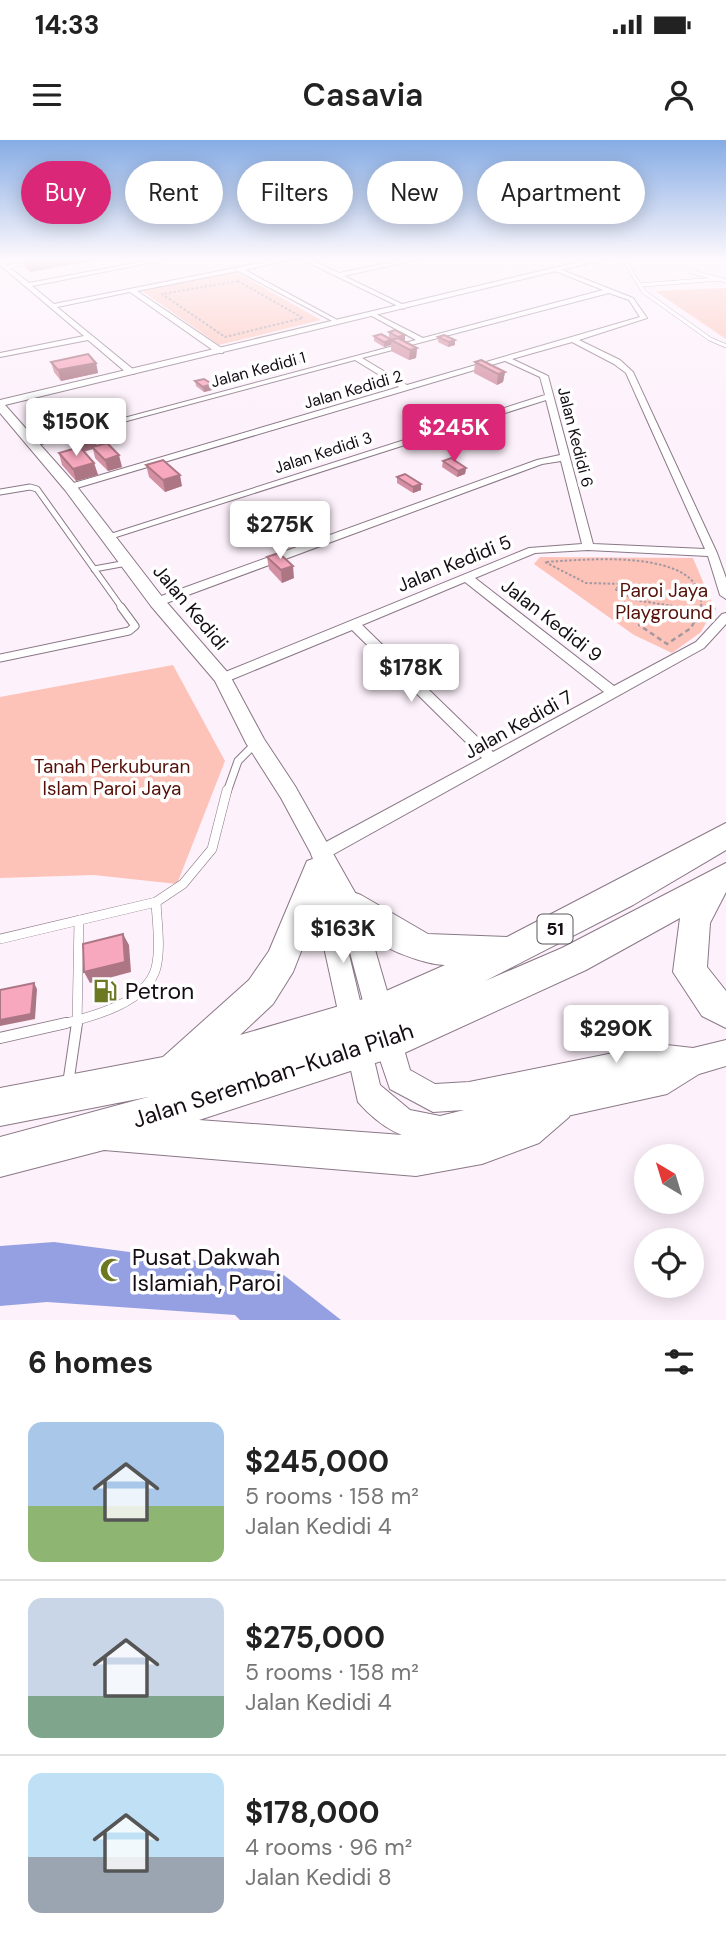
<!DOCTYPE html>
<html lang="en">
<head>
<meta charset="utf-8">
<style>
	:root { --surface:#fff; --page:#f2f2f2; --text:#222; --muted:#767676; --line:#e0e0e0; --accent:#db2777 }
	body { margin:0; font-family:"DM Sans",sans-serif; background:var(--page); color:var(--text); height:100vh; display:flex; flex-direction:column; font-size:26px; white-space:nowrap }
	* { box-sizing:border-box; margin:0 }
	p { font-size:23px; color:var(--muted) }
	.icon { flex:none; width:38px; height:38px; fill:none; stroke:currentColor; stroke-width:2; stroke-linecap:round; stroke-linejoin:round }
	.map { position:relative; height:1180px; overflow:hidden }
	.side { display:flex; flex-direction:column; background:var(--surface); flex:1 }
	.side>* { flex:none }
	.top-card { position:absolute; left:21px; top:21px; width:684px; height:63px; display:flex; gap:14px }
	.needle { width:46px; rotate:322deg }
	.buttons { position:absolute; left:634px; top:1004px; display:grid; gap:14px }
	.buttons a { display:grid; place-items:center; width:70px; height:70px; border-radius:50%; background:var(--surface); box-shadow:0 4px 18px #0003; font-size:35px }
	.price { position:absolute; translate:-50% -60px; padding:0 16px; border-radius:7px; background:#fff; color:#222; font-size:23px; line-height:46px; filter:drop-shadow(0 2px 4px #0008) }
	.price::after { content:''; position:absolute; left:50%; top:42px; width:21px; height:16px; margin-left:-10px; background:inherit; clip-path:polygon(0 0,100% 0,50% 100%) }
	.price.active { background:var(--accent); color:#fff }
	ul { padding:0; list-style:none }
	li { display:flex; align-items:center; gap:21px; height:175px; padding:0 28px }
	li+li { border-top:2px solid var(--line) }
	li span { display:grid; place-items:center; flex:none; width:196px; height:140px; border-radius:14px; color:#555 }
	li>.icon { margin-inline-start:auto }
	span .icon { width:84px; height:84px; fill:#fffc; stroke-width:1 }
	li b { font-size:30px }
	h2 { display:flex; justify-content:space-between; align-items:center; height:84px; padding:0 28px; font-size:30px }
	.tag { padding:0 24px; border-radius:32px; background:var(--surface); box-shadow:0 4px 18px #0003; font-size:24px; line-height:63px }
	.tag.active { background:var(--accent); color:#fff }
	.status { display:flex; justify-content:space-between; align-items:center; height:49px; padding:0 35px; background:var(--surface); direction:ltr }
	.status svg { height:19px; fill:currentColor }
	header { display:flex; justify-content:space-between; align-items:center; height:91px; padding:0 28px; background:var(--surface); font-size:32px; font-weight:600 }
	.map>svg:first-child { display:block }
</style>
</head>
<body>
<div class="status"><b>14:33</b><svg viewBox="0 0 49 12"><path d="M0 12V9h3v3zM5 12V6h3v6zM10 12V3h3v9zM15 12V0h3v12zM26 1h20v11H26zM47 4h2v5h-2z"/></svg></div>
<header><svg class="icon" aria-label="menu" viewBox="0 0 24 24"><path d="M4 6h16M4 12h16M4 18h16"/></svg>Casavia<svg class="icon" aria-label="person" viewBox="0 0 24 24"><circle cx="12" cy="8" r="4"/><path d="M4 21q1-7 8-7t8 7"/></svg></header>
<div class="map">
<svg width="726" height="1180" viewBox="0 0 726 1180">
	<rect width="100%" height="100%" fill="#fdf1fb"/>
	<g fill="#fdc3b8">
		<polygon points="236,132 321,180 219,205 142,151"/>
		<polygon points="726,148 726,199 655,151"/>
		<polygon points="540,417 693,418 714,468 701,492 672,513 634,495 534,424"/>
		<polygon points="173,525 225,621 177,744 94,735 0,738 0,557"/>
	</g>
	<polygon fill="#94a0e1" points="54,1102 280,1132 341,1180 240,1180 235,1175 47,1162 0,1166 0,1106"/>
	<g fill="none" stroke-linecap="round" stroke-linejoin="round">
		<g stroke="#8a7886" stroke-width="4.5">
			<g id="lane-far4">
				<polyline points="623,119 644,152 710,199 726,206"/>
				<polyline points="6,127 29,123"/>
				<polyline points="693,132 726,141"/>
				<polyline points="641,145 718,139"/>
			</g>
		</g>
		<g stroke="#8a7886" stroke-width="7">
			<g id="lane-far3">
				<polyline points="0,352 30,347 37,349 122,468"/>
				<polyline points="94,429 127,423"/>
			</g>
		</g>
		<g stroke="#8a7886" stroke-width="9">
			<g id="lane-far2">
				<polyline points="0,518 129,491 135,486 121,467"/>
				<polyline points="227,652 238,621 256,603"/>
			</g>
		</g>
		<g stroke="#8a7886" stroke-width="10">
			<g id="lane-far1">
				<polyline points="0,799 156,762 183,744 212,709 227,650"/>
				<path d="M59,885C90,877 146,864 156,828C161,807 157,783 156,762"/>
				<polyline points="77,885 79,780"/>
			</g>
		</g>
		<g stroke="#8a7886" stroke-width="12">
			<g id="lane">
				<polyline points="0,898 66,883"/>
				<polyline points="68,944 77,883"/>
			</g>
		</g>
		<g stroke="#8a7886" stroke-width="2">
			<g id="street">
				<polygon points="156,119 169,119 32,146 54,164 280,119 293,119 245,130 341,182 336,183 238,131 137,151 223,209 223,213 217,213 130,152 57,167 134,230 134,234 128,234 88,200 0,217 0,213 84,196 0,125 0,120 29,143"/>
				<polygon points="301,119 309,119 339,133 408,119 420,119 344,136 406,166 404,169"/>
				<path d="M557,128L633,158L647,178L579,200L620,220L633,232L717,413L726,438V459L720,455L708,416L588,410L535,413L475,438L614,546L696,502L722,474L726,473V484L704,508L325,719L319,721L313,719L311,714L313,709L482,618L352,490L228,541H218L216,538L218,535L529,408L582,404L561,321L542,324L161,465H153L151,462L153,459L537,320L560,315L546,260L110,399L106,400L101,397L545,255L540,237L505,221L70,350L67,349V345L399,247L355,220L37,305L30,303L416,200L370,175V173H374L423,198L603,150L555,131ZM609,153L629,160L640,177L407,245L362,218ZM572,202L614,224L626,233L705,409L593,404L548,236L512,219ZM465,442L604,552L493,612L362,485Z"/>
			</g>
		</g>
		<g stroke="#8a7886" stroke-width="2">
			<path id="secondary" d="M591,119H606L5,265L75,344L163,458L229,534L264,599L295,646L362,765L410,930L435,944L469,942L658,904L693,908L726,900V926L699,934L667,954L440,1004C405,1001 381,988 358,962L307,730L315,721L281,658L246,603L215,541L151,466L65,350L0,273V260ZM337,764L374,902L390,949L433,972L464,970L440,976L410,970L380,945Z"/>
		</g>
		<g stroke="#8a7886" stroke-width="2">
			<path id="highway" d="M726,683V710L633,765L485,841L562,808L726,723V752L710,783L707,827L726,851V888L702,876L673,832L680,778L586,830L400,915L199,980L416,996L482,984L513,973L541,949L555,944L569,949L574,963L569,977L539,1003L482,1024L416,1036L104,1010L0,1037V997L148,957L0,986V948L163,917L249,840L269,811L307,721L318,717L329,721L333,730L293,832L273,864L240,895L377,855L445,825C414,824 348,794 334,765L339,755L350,751L361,755L428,794L507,797Z"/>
		</g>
		<g stroke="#a298a1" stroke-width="2" stroke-dasharray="2.5 2" stroke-linecap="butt">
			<polygon points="238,141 303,178 225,197 162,154"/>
			<polyline points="702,467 711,468"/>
			<path d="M669,468L673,466L635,460L615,449L624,444L586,443L545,422C582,420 707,406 701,468"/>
		</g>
		<g stroke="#a298a1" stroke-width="2.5" stroke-dasharray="5 3.5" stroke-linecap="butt">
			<polyline points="672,467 639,485 667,504 691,488 702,467"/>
			<polyline points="702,467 716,469"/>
		</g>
		<use href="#lane-far4" stroke="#fff" stroke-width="3.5"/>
		<use href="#lane-far3" stroke="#fff" stroke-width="5"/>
		<use href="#lane-far2" stroke="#fff" stroke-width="7"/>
		<use href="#lane-far1" stroke="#fff" stroke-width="9"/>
		<use href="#lane" stroke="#fff" stroke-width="10"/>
		<use href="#street" fill="#fff" fill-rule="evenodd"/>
		<use href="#secondary" fill="#fff" fill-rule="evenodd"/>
		<use href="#highway" fill="#fff" fill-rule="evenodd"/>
	</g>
	<g fill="#d490a3">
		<polygon points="16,119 103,119 30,132 23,125 22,122 19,122"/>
		<polygon points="389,192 405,195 405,200 403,201 417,208 416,218 409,220 391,211 391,205 384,207 374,201 374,196 393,200 389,197"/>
		<polygon points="438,197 455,205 448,207 438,202"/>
		<polygon points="283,220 299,227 292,230 283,225"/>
		<polygon points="51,222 96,223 98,233 61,241 54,232"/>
		<polygon points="475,222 505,232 503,242 497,245 474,233"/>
		<polygon points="195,241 212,244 212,250 204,252 196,246"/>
		<polygon points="65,287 94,296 97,305 122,327 108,331 95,318 93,309 84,312 94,323 98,335 76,341 62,325 59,313 77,308 68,299"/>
		<polygon points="443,321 466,328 465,334 457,337 442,327"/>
		<polygon points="146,325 182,346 165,352 149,337"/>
		<polygon points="397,337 421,350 413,353 397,343"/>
		<polygon points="267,417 294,438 282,443 269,429"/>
	</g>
	<g fill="#ad7685">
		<polygon points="27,119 103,119 30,132"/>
		<polygon points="405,195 405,200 398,202 398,197"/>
		<polygon points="392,200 391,205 384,207 384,202"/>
		<polygon points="455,200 455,205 448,207 449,202"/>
		<polygon points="417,208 416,218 409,220 410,210"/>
		<polygon points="299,222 299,227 292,230 291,224"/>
		<polygon points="96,223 98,233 61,241 58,230"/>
		<polygon points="505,232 503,242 497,245 498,234"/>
		<polygon points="212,244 212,250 204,252 203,247"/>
		<polygon points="94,296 97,308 92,307 93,309 81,312 77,301"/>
		<polygon points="119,315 122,327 108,331 105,320"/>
		<polygon points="94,323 98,335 76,341 73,329"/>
		<polygon points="466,328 465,334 457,337 458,331"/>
		<polygon points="180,335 182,346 165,352 163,340"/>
		<polygon points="421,344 421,350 413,353 413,347"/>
		<polygon points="293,426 294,438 282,443 281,430"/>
		<polygon points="123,794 129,805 131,832 90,843 84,832"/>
		<polygon points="34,843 37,849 35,879 0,886 0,880"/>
	</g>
	<g fill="#f7a8be" stroke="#ad7685" stroke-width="2">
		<polygon points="395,190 405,195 398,197 389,192"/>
		<polygon points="381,194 392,200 384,202 374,196"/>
		<polygon points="444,195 455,200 449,202 438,197"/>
		<polygon points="398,198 417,208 410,210 391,200"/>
		<polygon points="88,214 96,223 58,230 51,222"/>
		<polygon points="290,218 299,222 291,224 283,220"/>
		<polygon points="481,220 505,232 498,234 475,222"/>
		<polygon points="204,239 212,244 203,247 195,241"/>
		<polygon points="82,283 94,296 77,301 65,287"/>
		<polygon points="107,303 119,315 105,320 92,307"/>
		<polygon points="80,307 94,323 73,329 59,313"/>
		<polygon points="451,318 466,328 458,331 443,321"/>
		<polygon points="163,320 180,335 163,340 146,325"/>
		<polygon points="405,334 421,344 413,347 397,337"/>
		<polygon points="279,413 293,426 281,430 267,417"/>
		<polygon points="123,794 125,822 84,832 83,804"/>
		<polygon points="34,843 31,874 0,880 0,850"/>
	</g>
	<linearGradient id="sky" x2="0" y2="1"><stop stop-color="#86ace5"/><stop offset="0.42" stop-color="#fef9fd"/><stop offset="1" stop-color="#fef9fd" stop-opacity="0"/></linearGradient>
	<rect width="726" height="284" fill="url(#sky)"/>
	<defs>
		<g id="fuel-bare" transform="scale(1.89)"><path d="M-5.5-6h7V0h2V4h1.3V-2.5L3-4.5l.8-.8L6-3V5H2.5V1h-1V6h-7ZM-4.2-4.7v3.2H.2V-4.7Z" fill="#6d7823" stroke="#fff" stroke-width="2.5" paint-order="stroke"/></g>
		<g id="mosque-bare" transform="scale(1.89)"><path d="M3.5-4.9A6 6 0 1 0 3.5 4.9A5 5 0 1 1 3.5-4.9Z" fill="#6d7823" stroke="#fff" stroke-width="2.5" paint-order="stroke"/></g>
	</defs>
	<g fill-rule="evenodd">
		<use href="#fuel-bare" x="105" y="851"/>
		<use href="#mosque-bare" x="112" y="1130"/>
	</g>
	<g text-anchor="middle" stroke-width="7" stroke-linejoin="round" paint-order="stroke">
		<g font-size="16" fill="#140d13" stroke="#fff">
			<text transform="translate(258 229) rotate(-15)" y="6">Jalan Kedidi 1</text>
			<text transform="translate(353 249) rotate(-16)" y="6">Jalan Kedidi 2</text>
			<text transform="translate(576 297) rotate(76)" y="6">Jalan Kedidi 6</text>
			<text transform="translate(323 312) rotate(-18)" y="6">Jalan Kedidi 3</text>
		</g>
		<rect fill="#fff" stroke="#5a565a" stroke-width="2" x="537.5" y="774.5" width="35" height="29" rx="5"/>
		<g font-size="18" font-weight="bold" fill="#140d13">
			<text x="555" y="795">51</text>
		</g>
		<g font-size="19" fill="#140d13" stroke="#fff">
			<text transform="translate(454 423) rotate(-22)" y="7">Jalan Kedidi 5</text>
			<text transform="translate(191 467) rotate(50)" y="7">Jalan Kedidi</text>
			<text transform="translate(552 480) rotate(38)" y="7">Jalan Kedidi 9</text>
			<text transform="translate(518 584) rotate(-29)" y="7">Jalan Kedidi 7</text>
		</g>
		<g font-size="19" fill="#541008" stroke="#fff">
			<text x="664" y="457">Paroi Jaya<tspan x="664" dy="22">Playground</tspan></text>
			<text x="112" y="633">Tanah Perkuburan<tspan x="112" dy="22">Islam Paroi Jaya</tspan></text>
		</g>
		<g font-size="23" fill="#140d13" stroke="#fff" text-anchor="start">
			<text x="125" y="859">Petron</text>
			<text x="132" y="1125">Pusat Dakwah<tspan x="132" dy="26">Islamiah, Paroi</tspan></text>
		</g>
		<g font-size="23" fill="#140d13" stroke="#fff">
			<text transform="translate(273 935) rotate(-18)" y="8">Jalan Seremban-Kuala Pilah</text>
		</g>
	</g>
</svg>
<div class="buttons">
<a><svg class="needle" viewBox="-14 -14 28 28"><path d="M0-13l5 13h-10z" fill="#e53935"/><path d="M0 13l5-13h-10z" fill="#767676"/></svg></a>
<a><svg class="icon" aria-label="locate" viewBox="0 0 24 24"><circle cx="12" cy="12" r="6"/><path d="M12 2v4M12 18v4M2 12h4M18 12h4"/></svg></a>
</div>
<b class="price" style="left:76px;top:318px">$150K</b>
<b class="price active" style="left:454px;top:324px">$245K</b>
<b class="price" style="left:280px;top:421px">$275K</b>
<b class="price" style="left:411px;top:564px">$178K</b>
<b class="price" style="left:343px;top:825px">$163K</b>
<b class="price" style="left:616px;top:925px">$290K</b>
<div class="top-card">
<a class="tag active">Buy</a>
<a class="tag">Rent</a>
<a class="tag">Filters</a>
<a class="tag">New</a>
<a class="tag">Apartment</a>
</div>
</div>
<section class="side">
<h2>6 homes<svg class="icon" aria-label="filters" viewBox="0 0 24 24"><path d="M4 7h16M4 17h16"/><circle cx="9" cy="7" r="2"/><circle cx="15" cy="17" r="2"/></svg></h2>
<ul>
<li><span style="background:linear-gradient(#a9c7e8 60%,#8fb573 0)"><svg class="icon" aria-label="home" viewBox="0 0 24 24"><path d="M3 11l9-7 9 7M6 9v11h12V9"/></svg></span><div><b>$245,000</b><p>5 rooms · 158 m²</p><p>Jalan Kedidi 4</p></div></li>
<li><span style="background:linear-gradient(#c9d6e8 70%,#7fa58c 0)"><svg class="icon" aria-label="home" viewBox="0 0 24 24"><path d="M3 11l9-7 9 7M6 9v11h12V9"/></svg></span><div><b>$275,000</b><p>5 rooms · 158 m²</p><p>Jalan Kedidi 4</p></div></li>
<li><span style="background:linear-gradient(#bfe0f5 60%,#9aa5b1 0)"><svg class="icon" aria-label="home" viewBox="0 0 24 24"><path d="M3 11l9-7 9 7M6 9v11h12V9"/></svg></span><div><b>$178,000</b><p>4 rooms · 96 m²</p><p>Jalan Kedidi 8</p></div></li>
</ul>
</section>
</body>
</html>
